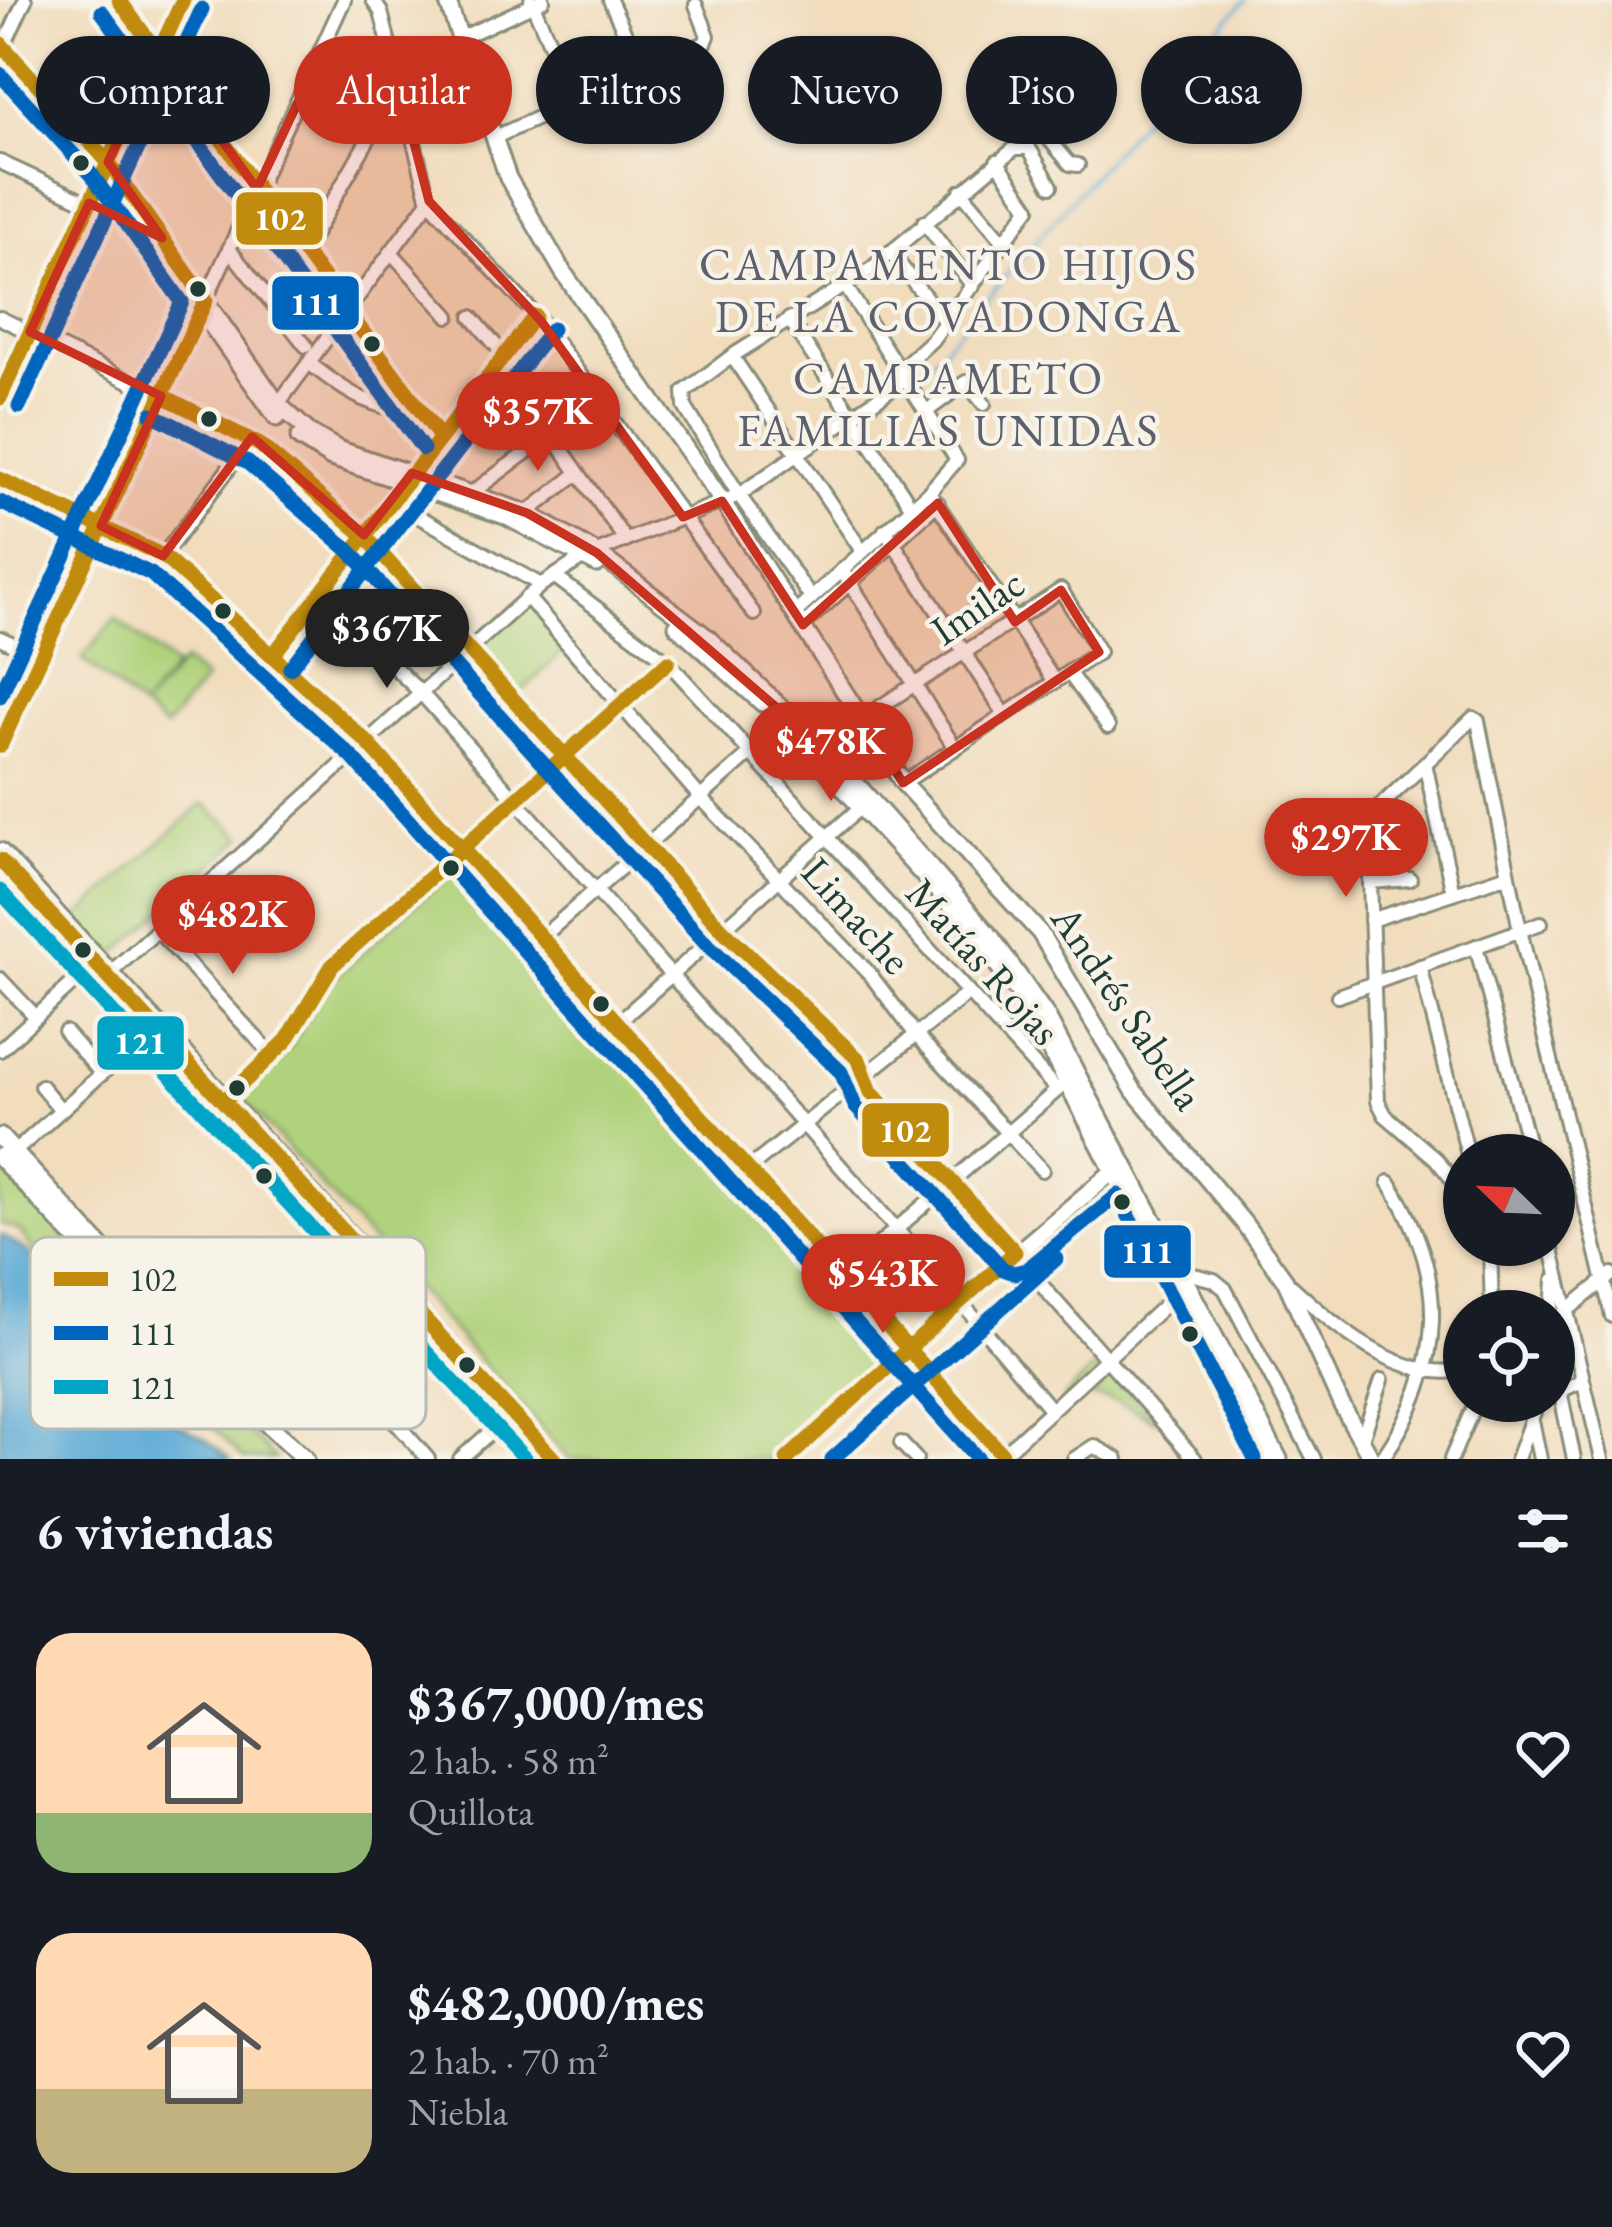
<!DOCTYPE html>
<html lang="es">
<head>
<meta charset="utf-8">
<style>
	:root { --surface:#171b24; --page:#20242c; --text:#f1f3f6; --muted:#9ea1a6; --accent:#c8321e }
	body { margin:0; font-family:"EB Garamond",serif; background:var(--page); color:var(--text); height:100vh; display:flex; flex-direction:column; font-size:45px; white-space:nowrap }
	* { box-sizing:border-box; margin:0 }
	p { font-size:39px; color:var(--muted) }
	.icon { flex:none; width:66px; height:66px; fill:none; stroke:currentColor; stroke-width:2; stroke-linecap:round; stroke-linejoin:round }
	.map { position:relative; height:1459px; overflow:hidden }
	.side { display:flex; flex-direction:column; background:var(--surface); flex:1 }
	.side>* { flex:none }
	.guide { position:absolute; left:36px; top:36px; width:1542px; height:108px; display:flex; gap:24px }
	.needle { width:78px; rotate:293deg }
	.buttons { position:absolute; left:1443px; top:1134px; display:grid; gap:24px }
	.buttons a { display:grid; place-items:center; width:132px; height:132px; border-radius:50%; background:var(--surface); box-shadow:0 3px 9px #0004; font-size:60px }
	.price { position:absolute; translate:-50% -102px; padding:0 27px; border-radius:42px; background:var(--accent); color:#fff; font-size:39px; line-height:78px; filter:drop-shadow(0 3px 6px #0008) }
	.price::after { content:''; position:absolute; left:50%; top:72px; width:36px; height:27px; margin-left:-18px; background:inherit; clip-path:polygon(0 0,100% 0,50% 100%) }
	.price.selected { background:#222; color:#fff }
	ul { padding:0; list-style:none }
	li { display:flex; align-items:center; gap:36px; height:300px; padding:0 36px }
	li span { display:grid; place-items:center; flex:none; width:336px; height:240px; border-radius:36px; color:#555 }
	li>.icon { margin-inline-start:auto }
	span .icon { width:144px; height:144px; fill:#fffc; stroke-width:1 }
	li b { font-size:51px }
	h2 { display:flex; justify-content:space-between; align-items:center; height:144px; padding:0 36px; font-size:51px }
	.chip { padding:0 42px; border-radius:54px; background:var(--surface); box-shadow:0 3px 9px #0004; font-size:42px; line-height:108px }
	.chip.selected { background:var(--accent); color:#fff }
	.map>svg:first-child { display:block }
</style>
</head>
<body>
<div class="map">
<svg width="1612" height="1459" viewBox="0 0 1612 1459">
	<rect width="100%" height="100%" fill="#f7f3e8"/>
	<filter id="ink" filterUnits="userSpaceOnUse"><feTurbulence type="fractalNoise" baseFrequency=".00833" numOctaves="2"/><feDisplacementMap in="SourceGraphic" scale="24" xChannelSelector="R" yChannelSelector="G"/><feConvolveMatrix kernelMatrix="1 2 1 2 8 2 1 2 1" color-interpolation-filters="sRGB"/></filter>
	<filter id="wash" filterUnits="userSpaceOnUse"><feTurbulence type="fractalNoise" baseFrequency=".004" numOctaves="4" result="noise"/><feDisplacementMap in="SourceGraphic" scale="48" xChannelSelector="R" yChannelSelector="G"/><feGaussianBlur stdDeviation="2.7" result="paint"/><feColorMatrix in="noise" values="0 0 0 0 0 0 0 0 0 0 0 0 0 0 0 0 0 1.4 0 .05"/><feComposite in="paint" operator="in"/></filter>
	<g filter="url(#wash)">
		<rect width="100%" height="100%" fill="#f1dcbc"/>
		<g fill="#b0d27b" stroke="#688858" stroke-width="3">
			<polygon points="527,597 569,646 515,698 470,648"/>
			<polygon points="115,618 175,667 143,707 183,662 205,680 165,728 82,659"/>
			<polygon points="203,803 243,837 110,959 75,920"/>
			<polygon points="461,864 889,1345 889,1354 777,1459 569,1459 243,1099 289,1049 323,988"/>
			<polygon points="0,1163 220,1405 276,1459 244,1459 105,1316 96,1314 63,1280 57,1279 19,1230 0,1224"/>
			<path d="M1101,1361L1157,1422C1125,1403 1100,1389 1062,1400Z"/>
		</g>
		<polygon fill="#5daad6" stroke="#3e7485" stroke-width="3" points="0,1235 27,1251 99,1330 100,1337 90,1358 114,1371 121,1393 204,1438 230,1459 0,1459"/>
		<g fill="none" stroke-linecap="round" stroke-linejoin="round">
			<polyline stroke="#5daad6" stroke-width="3" points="915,375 939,353 1245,0"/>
		</g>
	</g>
	<g filter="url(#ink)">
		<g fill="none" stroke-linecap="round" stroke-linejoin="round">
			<g stroke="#888c78" stroke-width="18">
				<g id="minor">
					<polyline points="119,0 440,437"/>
					<polyline points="373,0 381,12 429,201 541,321 754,614"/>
					<polyline points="531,0 575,100"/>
					<polyline points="610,0 642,71"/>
					<polyline points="463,37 543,0"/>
					<polyline points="1,52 25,0"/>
					<polyline points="315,66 380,114"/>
					<polyline points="493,138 705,43 708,36 696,5"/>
					<polyline points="1020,145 1043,132 1070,164 1078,165"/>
					<polyline points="0,162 140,227"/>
					<polyline points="961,191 1004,242"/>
					<polyline points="924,222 973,286"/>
					<polyline points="229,249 306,346"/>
					<polyline points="304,252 399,85"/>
					<polyline points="391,252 449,316"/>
					<polyline points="890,252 945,322"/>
					<polyline points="472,317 504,355"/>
					<polyline points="0,318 260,445 364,535 723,930 859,1060 871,1092 1195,1459"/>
					<polyline points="789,319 911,506"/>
					<polyline points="732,356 862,551"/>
					<polyline points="500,361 626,541"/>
					<path d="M309,363C353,398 368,405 424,416"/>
					<polyline points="899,370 932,340 1029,208 997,161"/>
					<polyline points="0,398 183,0"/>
					<polyline points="278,404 429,201"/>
					<polyline points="927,411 966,382 984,404"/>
					<polyline points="0,479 163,556 367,742 1002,1454"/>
					<polyline points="473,492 551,434"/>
					<polyline points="929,492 1055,682"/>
					<polyline points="391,501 541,585"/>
					<polyline points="527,513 578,473"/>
					<polyline points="885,530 1005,715"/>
					<polyline points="163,556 251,439"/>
					<polyline points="842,570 955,748"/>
					<polyline points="554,576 668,662 1057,1090"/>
					<polyline points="318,593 421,693 960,1301"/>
					<polyline points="527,597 701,798 869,973 916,1035 1042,1170"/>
					<polyline points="811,598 739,495 685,407 684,392 732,356 871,269 1015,148 1029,148 1051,186"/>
					<polyline points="795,613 929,492 957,460 844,284"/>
					<polyline points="803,625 938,503"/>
					<polyline points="0,638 43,658"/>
					<polyline points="273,655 535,316"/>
					<polyline points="1069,673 1108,727"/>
					<polyline points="812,745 827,741 1061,590 1099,652 903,783"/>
					<polyline points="0,746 344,0"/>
					<polyline points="1425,763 1453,893"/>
					<polyline points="1370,882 1410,879"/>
					<polyline points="1371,920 1508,875"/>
					<polyline points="158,931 272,1055"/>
					<polyline points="541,938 784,724"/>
					<polyline points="1476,946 1531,1155"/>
					<polyline points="1420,966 1468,1155"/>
					<polyline points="109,974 541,585 584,557 739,495 905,379"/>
					<polyline points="0,979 36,1017"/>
					<polyline points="1338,996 1541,923"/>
					<polyline points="616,1024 861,807"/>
					<polyline points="65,1032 102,1074"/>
					<polyline points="0,1050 97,961"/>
					<polyline points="41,1086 61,1110"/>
					<polyline points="224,1101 287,1040 332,966 668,662"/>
					<polyline points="10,1156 156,1025"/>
					<polyline points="747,1170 967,994"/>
					<polyline points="1464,1194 1436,1159 1385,1115 1378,1101 1368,826 1373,813 1473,718 1478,721 1520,930 1612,1316"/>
					<polyline points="1490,1245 1492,1311"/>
					<polyline points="1551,1245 1602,1459"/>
					<polyline points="1182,1272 1214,1280 1225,1289 1314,1459"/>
					<polyline points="842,1276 1062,1086"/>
					<path d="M1289,1284C1335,1326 1397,1382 1464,1370"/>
					<polyline points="966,1308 1050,1409"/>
					<polyline points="1552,1311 1554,1280"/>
					<polyline points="1554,1321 1612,1274"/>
					<polyline points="311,1326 428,1459"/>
					<polyline points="228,1400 381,1271"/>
					<polyline points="1533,1425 1540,1459"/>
					<polyline points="1361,1442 1382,1380"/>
					<polyline points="901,1443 916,1459"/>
					<polyline points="999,1458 1179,1292"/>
					<polyline points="460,1459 512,1413"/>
					<polyline points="1074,1459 1094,1446 1117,1459"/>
					<path d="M1382,1459C1445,1367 1450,1277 1389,1182"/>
					<polyline points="1451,1459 1476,1401"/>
					<polyline points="1517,1459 1538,1401"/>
					<polyline points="1574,1459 1560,1391 1582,1381"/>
				</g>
			</g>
			<g stroke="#888c78" stroke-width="21">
				<g id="major">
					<polyline points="447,0 508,178 563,272 726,507 903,783 1040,933 1134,1091 1243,1222 1285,1280 1340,1402 1372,1459"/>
					<polyline points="0,43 108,162 278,404 309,432 338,449 527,513 597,553 707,637 831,755 992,938 1046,1015 1279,1459"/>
					<polyline points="0,60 89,158 142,227"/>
					<polyline points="211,325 277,418"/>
					<polyline points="299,438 331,458 505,516 597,564"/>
					<polyline points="677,626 762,703"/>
					<polyline points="784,723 953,908 1022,997 1264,1459"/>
					<polyline points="0,851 554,1459"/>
					<polyline points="787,1459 960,1301 1117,1168"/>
				</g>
			</g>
			<g stroke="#888c78" stroke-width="22">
				<g id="highway">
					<polyline points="0,1137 235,1393 305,1459"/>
					<polyline points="0,1157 163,1332"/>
				</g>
			</g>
			<use href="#minor" stroke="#fff" stroke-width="12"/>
			<use href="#major" stroke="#fff" stroke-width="15"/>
			<use href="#highway" stroke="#fff" stroke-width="16"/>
			<g stroke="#f7f3e8" stroke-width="24">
				<g id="bus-1">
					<polyline points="119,0 440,437"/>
					<polyline points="0,43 108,162 206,300 0,746"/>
					<polyline points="161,395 260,445 364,535 723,930 859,1060 871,1092 1015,1252 787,1459"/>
					<polyline points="0,398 183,0"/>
					<polyline points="0,479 163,556 367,742 1002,1454"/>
					<polyline points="273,655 535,316"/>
					<polyline points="0,860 554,1459"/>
					<polyline points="224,1101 287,1040 332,966 668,662"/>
				</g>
			</g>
			<g stroke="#f7f3e8" stroke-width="24">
				<g id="bus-2">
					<polyline points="102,12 423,449"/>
					<polyline points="0,74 92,175 182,302 0,696"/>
					<polyline points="19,407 202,9"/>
					<polyline points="152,414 248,463 349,550 707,944 841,1072 855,1106 1003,1269 1014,1273 1026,1270 1118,1195 1255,1459"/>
					<polyline points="0,502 151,574 352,757 978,1459"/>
					<polyline points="290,668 552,329"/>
					<polyline points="832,1459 1056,1259"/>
				</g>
			</g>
			<g stroke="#f7f3e8" stroke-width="24">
				<polyline id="bus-3" points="0,891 525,1459"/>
			</g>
			<use href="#bus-1" stroke="#c18c0d" stroke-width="15"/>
			<use href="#bus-2" stroke="#0065bd" stroke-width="15"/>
			<use href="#bus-3" stroke="#02a4c6" stroke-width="15"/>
		</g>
	</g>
	<path fill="#c8321e" fill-opacity="0.2" stroke="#c8321e" stroke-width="9" stroke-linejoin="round" d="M159,53L257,189L315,66L378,112L399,85L429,201L541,321L683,517L722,501L803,625L938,503L1015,622L1061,590L1099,652L903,783L861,716L820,745L597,553L527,513L412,473L364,535L252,437L163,556L101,526L161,396L30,332L89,203L162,238L108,162Z"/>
	<g fill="#1f3d34" stroke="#f7f3e8" stroke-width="4.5">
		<circle cx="81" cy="163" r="10"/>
		<circle cx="198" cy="289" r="10"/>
		<circle cx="372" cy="344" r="10"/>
		<circle cx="209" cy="419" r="10"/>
		<circle cx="223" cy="611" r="10"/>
		<circle cx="451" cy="868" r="10"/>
		<circle cx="83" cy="950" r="10"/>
		<circle cx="601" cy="1004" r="10"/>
		<circle cx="237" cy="1088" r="10"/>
		<circle cx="264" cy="1176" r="10"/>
		<circle cx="1122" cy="1202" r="10"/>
		<circle cx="1190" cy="1334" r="10"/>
		<circle cx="467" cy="1365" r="10"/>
	</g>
	<g text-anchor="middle" stroke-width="9" stroke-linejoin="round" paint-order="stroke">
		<g font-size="42" fill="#1f3d34" stroke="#f7f3e8">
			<text transform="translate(977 606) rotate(-34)" y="15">Imilac</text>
			<text transform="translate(857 915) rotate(48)" y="15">Limache</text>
			<text transform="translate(984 961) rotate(48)" y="15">Matías Rojas</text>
			<text transform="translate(1128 1007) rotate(56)" y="15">Andrés Sabella</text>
		</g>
		<g font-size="45" letter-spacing="3" fill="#5d606d" stroke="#f7f3e8">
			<text x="949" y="280">CAMPAMENTO HIJOS<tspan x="949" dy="52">DE LA COVADONGA</tspan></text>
			<text x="949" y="394">CAMPAMETO<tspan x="949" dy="52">FAMILIAS UNIDAS</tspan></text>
		</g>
	</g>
	<rect x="30" y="1237" width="396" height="192" rx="18" fill="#f7f3e8" stroke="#b6bcb2" stroke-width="3"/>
	<rect x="54" y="1272" width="54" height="14" fill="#c18c0d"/>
	<rect x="54" y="1326" width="54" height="14" fill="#0065bd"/>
	<rect x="54" y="1380" width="54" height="14" fill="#02a4c6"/>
	<g font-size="33" fill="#1f3d34">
		<text x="129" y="1291">102</text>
		<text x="129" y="1345">111</text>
		<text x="129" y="1399">121</text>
	</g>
	<g stroke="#f7f3e8" stroke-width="4.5">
		<rect x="234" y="190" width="91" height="57" rx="12" fill="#c18c0d"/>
		<rect x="270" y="274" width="91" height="58" rx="12" fill="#0065bd"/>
		<rect x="95" y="1014" width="91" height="58" rx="12" fill="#02a4c6"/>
		<rect x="860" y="1101" width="91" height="58" rx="12" fill="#c18c0d"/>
		<rect x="1102" y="1223" width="91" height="57" rx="12" fill="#0065bd"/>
	</g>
	<g font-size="33" text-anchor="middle" font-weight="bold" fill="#fff">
		<text x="280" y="230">102</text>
		<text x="316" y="315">111</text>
		<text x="140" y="1054">121</text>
		<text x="905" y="1142">102</text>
		<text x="1147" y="1263">111</text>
	</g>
</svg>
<div class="buttons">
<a><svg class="needle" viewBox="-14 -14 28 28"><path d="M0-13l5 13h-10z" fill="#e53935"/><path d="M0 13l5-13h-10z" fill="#9ea1a6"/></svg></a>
<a><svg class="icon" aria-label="locate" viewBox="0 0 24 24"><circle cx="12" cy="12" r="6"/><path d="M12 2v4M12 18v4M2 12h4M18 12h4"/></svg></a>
</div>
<b class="price" style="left:538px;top:474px">$357K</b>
<b class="price selected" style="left:387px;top:691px">$367K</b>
<b class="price" style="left:831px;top:804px">$478K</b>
<b class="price" style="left:1346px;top:900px">$297K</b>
<b class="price" style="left:233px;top:977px">$482K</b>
<b class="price" style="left:883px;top:1336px">$543K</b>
<div class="guide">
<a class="chip">Comprar</a>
<a class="chip selected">Alquilar</a>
<a class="chip">Filtros</a>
<a class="chip">Nuevo</a>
<a class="chip">Piso</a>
<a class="chip">Casa</a>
</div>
</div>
<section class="side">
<h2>6 viviendas<svg class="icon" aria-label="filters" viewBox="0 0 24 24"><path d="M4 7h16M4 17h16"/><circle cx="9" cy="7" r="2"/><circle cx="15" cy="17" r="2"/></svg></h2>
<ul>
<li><span style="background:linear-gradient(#ffd9b3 75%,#8fb573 0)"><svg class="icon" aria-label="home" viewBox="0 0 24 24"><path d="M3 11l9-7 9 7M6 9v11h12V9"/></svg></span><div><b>$367,000/mes</b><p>2 hab. · 58 m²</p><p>Quillota</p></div><svg class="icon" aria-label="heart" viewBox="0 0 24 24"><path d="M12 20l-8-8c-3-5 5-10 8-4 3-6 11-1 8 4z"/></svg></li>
<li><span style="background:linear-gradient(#ffd9b3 65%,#c2b280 0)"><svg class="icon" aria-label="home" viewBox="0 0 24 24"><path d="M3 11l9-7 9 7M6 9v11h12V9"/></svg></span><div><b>$482,000/mes</b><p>2 hab. · 70 m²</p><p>Niebla</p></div><svg class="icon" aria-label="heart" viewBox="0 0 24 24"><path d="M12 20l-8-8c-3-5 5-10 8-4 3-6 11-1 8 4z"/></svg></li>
</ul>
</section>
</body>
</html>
